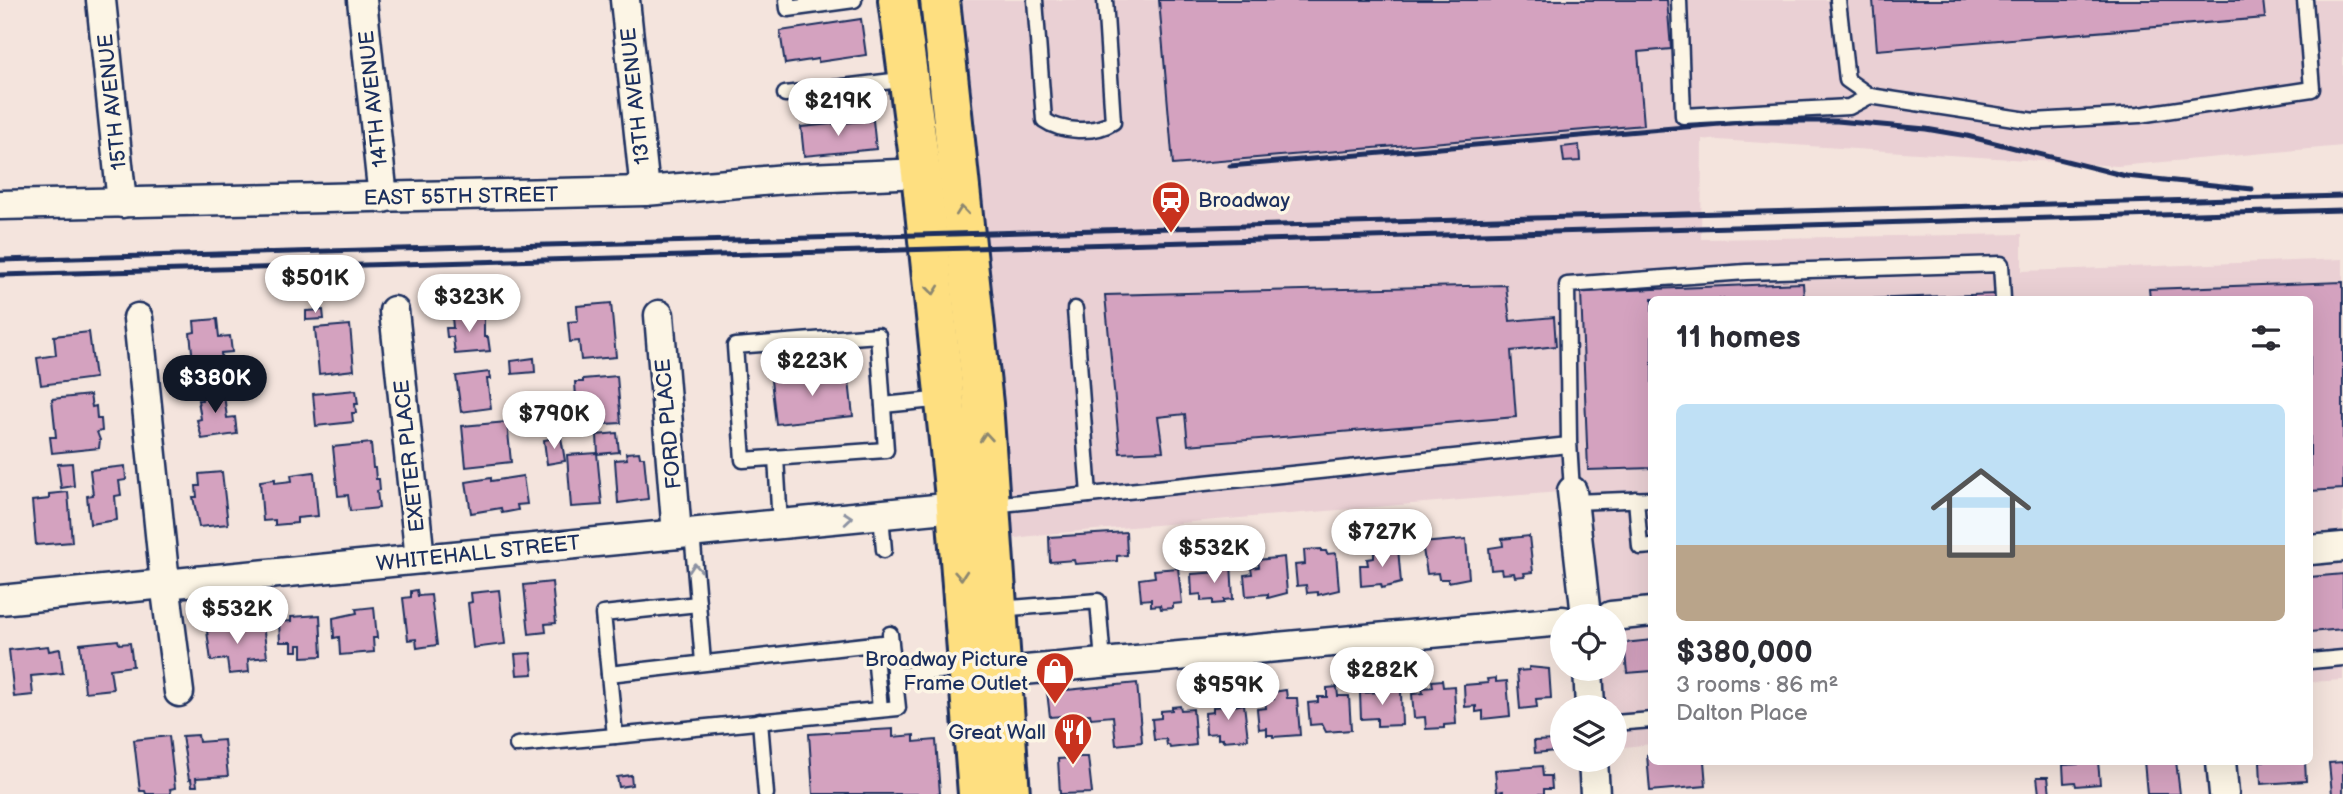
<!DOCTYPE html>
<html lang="en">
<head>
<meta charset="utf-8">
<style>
	:root { --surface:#fff; --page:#f7f7f7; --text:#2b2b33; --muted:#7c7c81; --line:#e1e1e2; --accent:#111827 }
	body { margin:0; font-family:"Balsamiq Sans",sans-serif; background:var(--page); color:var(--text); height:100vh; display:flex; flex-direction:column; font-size:26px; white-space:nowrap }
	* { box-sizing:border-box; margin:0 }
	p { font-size:23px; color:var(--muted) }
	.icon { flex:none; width:38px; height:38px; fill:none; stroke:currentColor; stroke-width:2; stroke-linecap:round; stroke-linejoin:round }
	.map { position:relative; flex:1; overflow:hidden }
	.sheet { position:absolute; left:1648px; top:296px; width:665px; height:469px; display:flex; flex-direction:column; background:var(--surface); border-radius:10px; box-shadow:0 7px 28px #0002 }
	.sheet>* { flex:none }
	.controls { position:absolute; left:1550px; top:604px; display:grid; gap:14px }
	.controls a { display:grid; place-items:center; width:77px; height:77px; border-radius:50%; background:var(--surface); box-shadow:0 7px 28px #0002; font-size:35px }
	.price { position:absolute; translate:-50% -60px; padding:0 16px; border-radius:24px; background:#fff; color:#222; font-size:23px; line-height:46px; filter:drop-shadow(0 2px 4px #0008) }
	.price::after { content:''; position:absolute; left:50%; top:42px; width:21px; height:16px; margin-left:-10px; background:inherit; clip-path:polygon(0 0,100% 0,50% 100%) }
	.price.selected { background:var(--accent); color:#fff }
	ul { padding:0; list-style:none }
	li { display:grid; align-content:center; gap:14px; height:371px; padding:0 28px }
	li+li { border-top:2px solid var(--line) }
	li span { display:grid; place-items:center; height:217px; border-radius:10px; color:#555 }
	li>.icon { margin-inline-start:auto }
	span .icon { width:126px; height:126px; fill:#fffc; stroke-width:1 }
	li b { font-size:30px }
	h2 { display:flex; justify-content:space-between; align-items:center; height:84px; padding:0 28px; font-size:30px }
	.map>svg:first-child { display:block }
</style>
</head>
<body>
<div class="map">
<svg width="2343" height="794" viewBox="0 0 2343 794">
	<rect width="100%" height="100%" fill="#f4e4dd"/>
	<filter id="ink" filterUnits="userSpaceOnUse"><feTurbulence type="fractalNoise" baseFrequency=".0143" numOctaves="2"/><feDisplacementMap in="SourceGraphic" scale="14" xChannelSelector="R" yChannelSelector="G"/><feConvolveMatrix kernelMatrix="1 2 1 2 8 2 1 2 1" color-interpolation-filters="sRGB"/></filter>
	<g filter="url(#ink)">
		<polygon fill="#ead0d4" points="942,0 2343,0 2343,146 2118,166 1702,139 1701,239 2022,234 2022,271 2343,259 2343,680 2310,682 2310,299 1652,299 1652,744 1615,748 1615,707 1590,707 1588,669 1615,668 1615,616 1586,616 1572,491 1046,534 994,541"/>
		<g fill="#d4a2bf" stroke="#1b2f5e" stroke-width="2">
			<polygon points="1159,0 1667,0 1671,49 1638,52 1644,125 1173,165"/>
			<polygon points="1873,0 2263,0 2265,18 1877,50"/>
			<polygon points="861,19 866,55 818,62 818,59 785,64 780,31"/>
			<polygon points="873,120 876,149 804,156 801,127"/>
			<polygon points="1579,145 1580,161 1564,162 1562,147"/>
			<polygon points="2343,282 2343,489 2310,491 2310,299 2150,299 2149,289"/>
			<polygon points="1803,283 1804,299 1652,299 1652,468 1588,470 1581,292"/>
			<polygon points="1506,285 1510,321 1554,317 1556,346 1511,351 1516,417 1188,445 1185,414 1158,417 1163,451 1120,453 1105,295"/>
			<polygon points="1996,294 1996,299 1866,299"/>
			<polygon points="611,303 616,357 581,360 579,341 570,342 568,322 578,321 577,306"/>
			<polygon points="323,310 324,319 306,320 306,311"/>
			<polygon points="484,314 484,337 488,337 490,351 455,354 453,337 447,337 446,328 453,328 452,317"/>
			<polygon points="217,319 219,337 230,336 232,352 221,353 222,367 194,370 190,333 195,332 194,321"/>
			<polygon points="350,325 354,370 319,374 315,328"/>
			<polygon points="89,332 95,378 41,385 37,358 56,355 54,336"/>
			<polygon points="534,358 535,372 512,374 511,361"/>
			<polygon points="489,372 490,379 487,379 491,408 461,412 456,376"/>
			<polygon points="848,372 853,416 776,424 771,380"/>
			<polygon points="617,376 621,423 588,425 585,397 576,398 575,382 583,382 583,379"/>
			<polygon points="223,387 227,418 235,417 237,434 202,439 197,420 201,419 198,400 202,400 201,390"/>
			<polygon points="356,390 358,404 355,404 356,413 352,413 353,422 316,426 313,394"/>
			<polygon points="90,395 92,407 96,406 97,419 101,419 102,431 97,432 100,440 99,448 52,453 50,437 56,437 52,399"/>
			<polygon points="507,422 511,462 466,467 462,426"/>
			<polygon points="617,433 619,452 598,454 597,435"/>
			<polygon points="561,437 565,461 547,464 544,440"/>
			<polygon points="371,443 373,468 375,468 376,479 379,479 380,490 377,491 379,508 350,511 348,495 338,496 333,447"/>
			<polygon points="639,452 640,457 644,457 648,499 618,503 615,460 627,459 626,453"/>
			<polygon points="597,453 602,505 571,507 567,455"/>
			<polygon points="72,463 74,486 61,488 58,464"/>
			<polygon points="125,466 126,480 119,481 121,495 115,496 117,520 90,524 87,496 93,495 90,470"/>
			<polygon points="222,472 228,524 199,527 193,497 197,497 196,486 200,486 199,474"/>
			<polygon points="314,472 318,516 297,518 297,523 275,525 275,520 263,521 260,481 275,479 275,483 292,481 291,475"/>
			<polygon points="523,476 527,504 517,505 518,510 502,513 501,508 471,513 466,482 491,478 491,481"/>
			<polygon points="68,492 72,542 36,545 32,501 49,499 49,494"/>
			<polygon points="1126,532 1127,555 1117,556 1117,561 1075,564 1074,560 1050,562 1049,537"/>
			<polygon points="1529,536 1533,572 1524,573 1525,576 1515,577 1514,573 1502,574 1501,569 1491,570 1489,548 1503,546 1502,539"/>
			<polygon points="1466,539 1469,578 1448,582 1448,579 1439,579 1438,573 1427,574 1422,543"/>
			<polygon points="1398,548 1401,583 1382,588 1381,584 1361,586 1360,565 1368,565 1367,559 1374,558 1374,550"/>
			<polygon points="1321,549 1321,551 1326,551 1327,554 1336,553 1339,590 1318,595 1318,592 1307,593 1306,585 1297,586 1295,565 1305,564 1304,550"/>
			<polygon points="1284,557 1287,593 1268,598 1268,594 1246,596 1244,575 1252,574 1251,568 1259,567 1258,560"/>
			<polygon points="1231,563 1233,599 1224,600 1224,603 1213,604 1213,600 1201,601 1201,594 1192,595 1191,574 1219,572 1218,564"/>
			<polygon points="1178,568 1182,603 1173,604 1173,608 1161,609 1160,605 1151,606 1151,599 1141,600 1139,579 1155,577 1154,570"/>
			<polygon points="2343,574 2343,629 2310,632 2310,577"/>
			<polygon points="552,582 556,623 545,624 546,632 529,634 524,585"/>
			<polygon points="417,590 418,596 431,595 437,645 417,648 416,639 408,640 403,598 411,597 411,591"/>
			<polygon points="499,590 505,644 473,648 468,603 472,602 471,593"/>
			<polygon points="374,607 377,638 373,638 374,652 340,655 339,637 334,638 333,618 357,613 356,609"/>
			<polygon points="320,615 322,656 302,657 302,645 298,645 298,651 292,651 292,642 280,642 279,622 291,621 291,617"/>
			<polygon points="244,623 245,627 263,624 267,657 248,659 249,672 229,674 227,659 211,661 207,631"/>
			<polygon points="118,640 119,644 130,643 133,666 110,669 113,689 85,692 80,644"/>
			<polygon points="1652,640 1652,671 1627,673 1624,643"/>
			<polygon points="48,646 49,651 60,649 63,673 31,676 33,695 14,697 9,650"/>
			<polygon points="531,653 533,674 517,675 515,654"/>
			<polygon points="1529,667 1549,669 1551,698 1536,699 1537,707 1520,709 1517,671 1529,670"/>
			<polygon points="1496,678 1496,682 1507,681 1510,716 1483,719 1483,711 1476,712 1476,706 1465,707 1464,685 1488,683 1487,679"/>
			<polygon points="1442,680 1443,687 1454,686 1456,724 1444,725 1444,728 1426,729 1425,717 1414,718 1412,694 1423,693 1422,688 1433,687 1432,681"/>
			<polygon points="1137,683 1142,742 1116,745 1113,716 1091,718 1090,714 1050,717 1047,692"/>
			<polygon points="1337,687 1338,696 1349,696 1351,730 1326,732 1322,724 1310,725 1308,703 1318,702 1318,697 1327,697 1327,688"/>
			<polygon points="1381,688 1401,691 1402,725 1377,726 1377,718 1361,719 1360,693 1381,692"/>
			<polygon points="1286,690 1287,698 1297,698 1300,735 1273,737 1273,735 1267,735 1267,728 1259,729 1257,709 1266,708 1265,700 1274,699 1273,692"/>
			<polygon points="1233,700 1234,706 1244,704 1248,739 1223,741 1223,738 1218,739 1218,733 1206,734 1205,713 1213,712 1213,707 1224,706 1223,701"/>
			<polygon points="1180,706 1181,710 1193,709 1196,745 1170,748 1169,745 1167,745 1166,739 1154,740 1152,719 1161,718 1161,711 1172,710 1172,707"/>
			<polygon points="893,729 893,737 914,735 914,742 936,740 940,794 813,794 809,734"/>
			<polygon points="198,735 199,742 224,740 228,776 196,778 197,786 192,786 191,779 189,780 182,736"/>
			<polygon points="169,736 175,788 170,789 171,794 146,794 145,791 140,791 134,740"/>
			<polygon points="1555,740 1555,751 1535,753 1534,741"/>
			<polygon points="1072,751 1078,751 1079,757 1088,757 1092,793 1060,794 1058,759 1072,758"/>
			<polygon points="1647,755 1652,755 1652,761 1704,761 1706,786 1650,791"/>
			<polygon points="2078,761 2098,761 2100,784 2076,786 2075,782 2064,783 2063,765 2078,764"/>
			<polygon points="2144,761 2176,761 2180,794 2147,794"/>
			<polygon points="2260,761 2305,761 2306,781 2261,784"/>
			<polygon points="2343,762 2343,794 2332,794 2329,763"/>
			<polygon points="1542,766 1543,776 1551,776 1552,789 1544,789 1544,794 1503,794 1503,791 1497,792 1495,770"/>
			<polygon points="631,775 632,785 619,787 617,777"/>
			<polygon points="2037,777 2048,777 2050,794 2039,794"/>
		</g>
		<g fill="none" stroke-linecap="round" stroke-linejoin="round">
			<g stroke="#1b2f5e" stroke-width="19">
				<g id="service">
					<polyline points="787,0 788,9 854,0"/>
					<path d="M1035,0L1044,120C1061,132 1095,134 1113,122L1105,0"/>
					<polyline points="1679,0 1683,116 1849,107 1870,96"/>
					<polyline points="1838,0 1847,80 1870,96 2034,121 2139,115 2312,89 2305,0"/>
					<polyline points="785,94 909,79"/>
					<polyline points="1075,309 1089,495"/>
					<polygon points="878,335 886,450 743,460 735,346"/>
					<polyline points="883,405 944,399"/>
					<polyline points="776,458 780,524"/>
					<polyline points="1572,491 1569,442 1567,285 1746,272 2001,264 2003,299"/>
					<polyline points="1636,499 1640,547 1652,546"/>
					<polyline points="1573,502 1652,499"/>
					<polyline points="993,505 1569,445"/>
					<polyline points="881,515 884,550"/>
					<polyline points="692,532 703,662"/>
					<polyline points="999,609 1098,601 1103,662"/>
					<polyline points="890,634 898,708 615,736 609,674 891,642"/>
					<polyline points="874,644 880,709"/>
					<polyline points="2310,661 2343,658"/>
					<polyline points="609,674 603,614 698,604"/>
					<polyline points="894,676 966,668"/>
					<polyline points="760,721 766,794"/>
					<polyline points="1615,723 1652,720"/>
					<polyline points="517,745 615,736"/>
				</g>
			</g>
			<g stroke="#1b2f5e" stroke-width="33">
				<g id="minor">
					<polyline points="101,0 122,203"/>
					<polyline points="362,0 383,198"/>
					<polyline points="625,0 645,191"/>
					<polyline points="0,205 645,191 786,179 921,173"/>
					<polyline points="394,311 420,559"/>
					<polyline points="659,315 677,534"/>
					<polyline points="138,318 165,583 179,692"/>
					<polyline points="1572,491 1586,616"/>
					<polyline points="2310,550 2343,547"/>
					<polyline points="0,600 956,507"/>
					<polyline points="1611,616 1652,612"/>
					<polyline points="1588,668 1590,707"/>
					<polyline points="1003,672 1563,621"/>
					<polyline points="1593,760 1595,794"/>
					<polyline points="2221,761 2224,794"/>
				</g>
			</g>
			<g stroke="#1b2f5e" stroke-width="44">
				<g id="primary">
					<polyline points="898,0 921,173 956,507 978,794"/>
					<polyline points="940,0 983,404 1010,794"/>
				</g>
			</g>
			<use href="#service" stroke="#fcf5e5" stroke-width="14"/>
			<use href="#minor" stroke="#fcf5e5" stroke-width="28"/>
			<use href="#primary" stroke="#fedf80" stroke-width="38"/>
			<g stroke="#1b2f5e" stroke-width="5">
				<polyline points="1230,166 1755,121 1837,121 1926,129 1967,136 2126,176 2252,189"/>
				<polyline points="0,260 2343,196"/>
				<polyline points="0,275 2343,210"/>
			</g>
		</g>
		<defs><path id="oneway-chevron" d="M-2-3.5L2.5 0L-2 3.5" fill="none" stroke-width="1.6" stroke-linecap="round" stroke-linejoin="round" transform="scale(1.75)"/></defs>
		<g stroke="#8c876f">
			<use href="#oneway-chevron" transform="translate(962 211) rotate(-96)"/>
			<use href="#oneway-chevron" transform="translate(933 290) rotate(84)"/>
			<use href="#oneway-chevron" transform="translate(986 437) rotate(-95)"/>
			<use href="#oneway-chevron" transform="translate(961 575) rotate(86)"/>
		</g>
		<g stroke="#8c92a2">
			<use href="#oneway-chevron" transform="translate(848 518) rotate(-5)"/>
			<use href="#oneway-chevron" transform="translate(695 568) rotate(-94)"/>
		</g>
	</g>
	<defs>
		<g id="station-pin" transform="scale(2.0125)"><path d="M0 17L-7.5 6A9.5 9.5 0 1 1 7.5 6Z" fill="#c8321e" stroke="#fcf5e5"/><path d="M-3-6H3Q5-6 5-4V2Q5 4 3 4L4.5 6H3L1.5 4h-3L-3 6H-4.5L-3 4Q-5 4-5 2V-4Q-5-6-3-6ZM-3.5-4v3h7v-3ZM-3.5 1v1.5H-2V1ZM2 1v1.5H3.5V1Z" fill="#fff"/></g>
		<g id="shop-pin" transform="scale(2.0125)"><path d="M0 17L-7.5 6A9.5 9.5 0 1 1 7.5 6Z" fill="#c8321e" stroke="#fcf5e5"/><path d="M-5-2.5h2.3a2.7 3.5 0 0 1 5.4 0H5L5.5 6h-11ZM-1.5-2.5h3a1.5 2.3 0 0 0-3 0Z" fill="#fff"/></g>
		<g id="restaurant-pin" transform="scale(2.0125)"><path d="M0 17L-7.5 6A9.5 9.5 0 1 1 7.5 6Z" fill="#c8321e" stroke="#fcf5e5"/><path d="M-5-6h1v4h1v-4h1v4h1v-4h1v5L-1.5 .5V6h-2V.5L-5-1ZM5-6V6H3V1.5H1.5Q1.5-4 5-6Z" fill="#fff"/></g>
	</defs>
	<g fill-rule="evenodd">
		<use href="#station-pin" x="1171" y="200"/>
		<use href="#shop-pin" x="1055" y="671"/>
		<use href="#restaurant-pin" x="1073" y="732"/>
	</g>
	<g text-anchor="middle" stroke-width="7" stroke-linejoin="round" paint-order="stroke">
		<g font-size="21" fill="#1b2f5e" stroke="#fcf5e5">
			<text transform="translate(635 96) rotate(-96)" y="7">13TH AVENUE</text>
			<text transform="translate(373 99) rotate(-96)" y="7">14TH AVENUE</text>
			<text transform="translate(112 102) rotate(-96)" y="7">15TH AVENUE</text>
			<text transform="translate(461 196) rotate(-1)" y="7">EAST 55TH STREET</text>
			<text transform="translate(668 424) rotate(-95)" y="7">FORD PLACE</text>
			<text transform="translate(409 456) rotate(-96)" y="7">EXETER PLACE</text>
			<text transform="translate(478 553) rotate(-6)" y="7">WHITEHALL STREET</text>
		</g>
		<g font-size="21" fill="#1b2f5e" stroke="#fcf5e5" text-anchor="end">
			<text x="1198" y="207" text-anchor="start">Broadway</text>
			<text x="1028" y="666">Broadway Picture<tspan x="1028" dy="24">Frame Outlet</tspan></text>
			<text x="1046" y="739">Great Wall</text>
		</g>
	</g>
</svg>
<div class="controls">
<a><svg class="icon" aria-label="locate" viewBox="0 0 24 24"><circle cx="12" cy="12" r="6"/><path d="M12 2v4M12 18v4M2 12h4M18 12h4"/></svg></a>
<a><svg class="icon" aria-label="layers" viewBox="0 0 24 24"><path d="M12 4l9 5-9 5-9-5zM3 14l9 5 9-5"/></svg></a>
</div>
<b class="price" style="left:838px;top:138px">$219K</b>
<b class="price" style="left:315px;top:315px">$501K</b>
<b class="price" style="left:469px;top:334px">$323K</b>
<b class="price" style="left:812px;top:398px">$223K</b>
<b class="price selected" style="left:215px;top:415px">$380K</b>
<b class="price" style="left:554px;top:451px">$790K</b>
<b class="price" style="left:1382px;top:569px">$727K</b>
<b class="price" style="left:1214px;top:585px">$532K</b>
<b class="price" style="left:237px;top:646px">$532K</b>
<b class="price" style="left:1382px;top:707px">$282K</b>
<b class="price" style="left:1228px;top:722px">$959K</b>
<section class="sheet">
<h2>11 homes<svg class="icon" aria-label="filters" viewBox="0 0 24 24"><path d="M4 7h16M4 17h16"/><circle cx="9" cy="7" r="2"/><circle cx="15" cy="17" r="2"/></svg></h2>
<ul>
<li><span style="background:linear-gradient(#bfe0f5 65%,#b9a48a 0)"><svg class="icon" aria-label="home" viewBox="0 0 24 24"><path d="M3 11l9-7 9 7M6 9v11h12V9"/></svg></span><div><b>$380,000</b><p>3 rooms · 86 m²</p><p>Dalton Place</p></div></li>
</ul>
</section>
</div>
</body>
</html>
